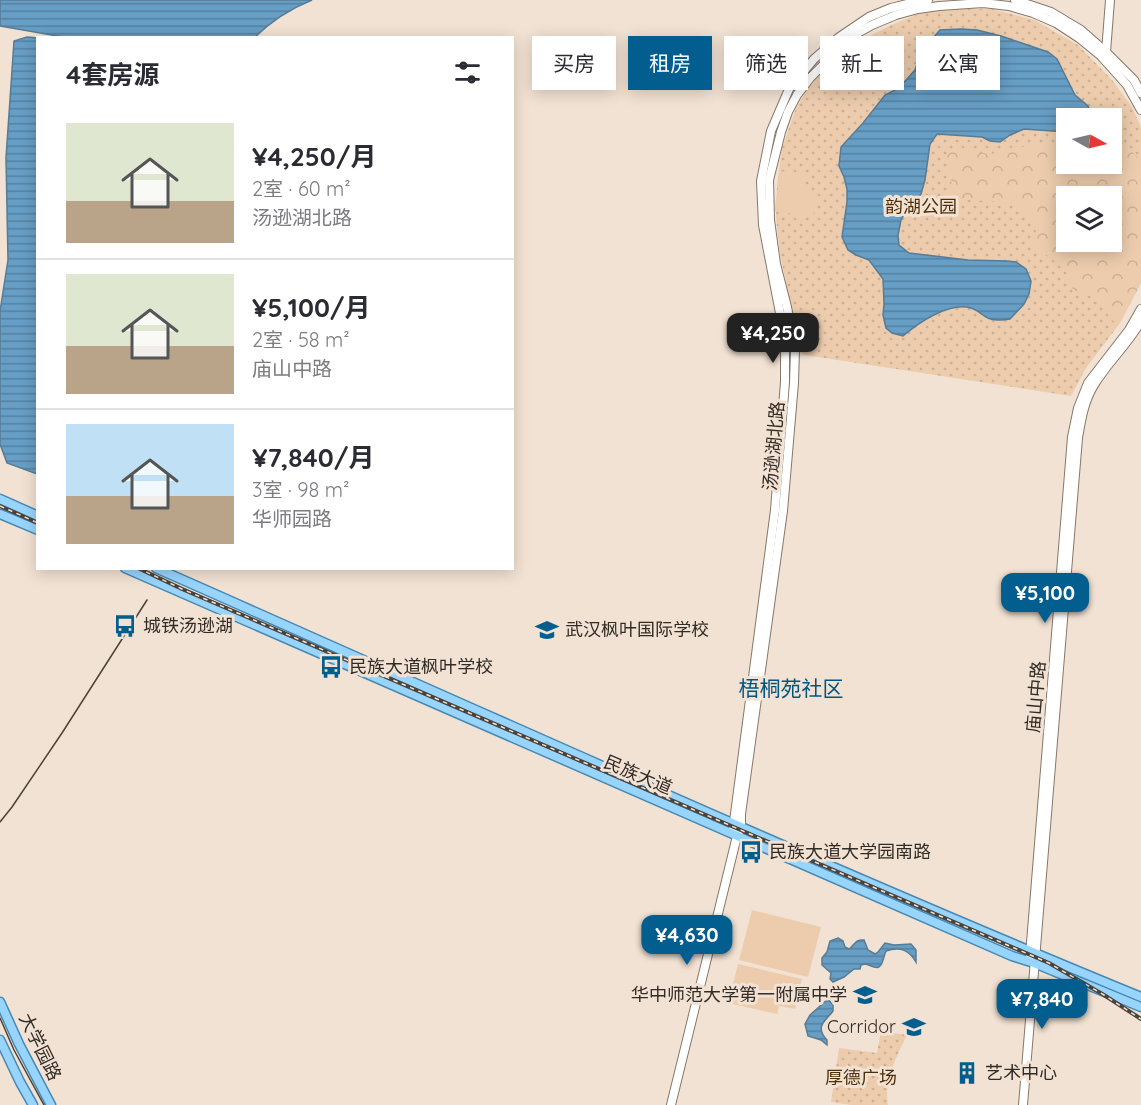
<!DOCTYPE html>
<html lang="zh">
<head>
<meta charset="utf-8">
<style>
	:root { --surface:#fff; --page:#f7f7f7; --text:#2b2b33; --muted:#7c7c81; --line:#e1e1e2; --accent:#015e8f }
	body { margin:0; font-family:Quicksand,"Noto Sans SC",sans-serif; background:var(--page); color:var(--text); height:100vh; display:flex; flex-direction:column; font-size:22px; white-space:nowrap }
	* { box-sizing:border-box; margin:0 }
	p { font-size:20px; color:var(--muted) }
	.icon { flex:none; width:33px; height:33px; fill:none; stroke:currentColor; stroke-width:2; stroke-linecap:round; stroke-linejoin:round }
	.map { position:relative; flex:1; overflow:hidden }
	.sheet { position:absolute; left:36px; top:36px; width:478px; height:534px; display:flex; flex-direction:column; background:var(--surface); border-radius:0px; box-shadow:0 3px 15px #0003 }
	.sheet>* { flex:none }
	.guide { position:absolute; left:532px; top:36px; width:518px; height:54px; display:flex; gap:12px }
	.needle { width:39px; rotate:98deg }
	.controls { position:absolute; left:1056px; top:108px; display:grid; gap:12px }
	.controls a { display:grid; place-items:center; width:66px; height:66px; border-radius:0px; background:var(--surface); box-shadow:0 3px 15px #0003; font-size:30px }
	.price { position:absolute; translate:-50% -51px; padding:0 14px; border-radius:12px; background:var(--accent); color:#fff; font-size:20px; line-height:39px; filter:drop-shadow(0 2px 3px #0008) }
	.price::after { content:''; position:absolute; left:50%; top:36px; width:18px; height:14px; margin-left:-9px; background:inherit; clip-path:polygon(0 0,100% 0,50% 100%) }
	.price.active { background:#222; color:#fff }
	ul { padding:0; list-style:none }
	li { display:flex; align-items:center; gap:18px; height:150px; padding:0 30px }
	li+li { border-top:2px solid var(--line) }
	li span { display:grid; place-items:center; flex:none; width:168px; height:120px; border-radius:0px; color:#555 }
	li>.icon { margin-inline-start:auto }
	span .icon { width:72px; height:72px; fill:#fffc; stroke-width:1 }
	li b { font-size:26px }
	h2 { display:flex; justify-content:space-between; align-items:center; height:72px; padding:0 30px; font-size:26px }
	.pill { padding:0 21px; border-radius:0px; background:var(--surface); box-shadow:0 3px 15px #0003; font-size:21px; line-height:54px }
	.pill.active { background:var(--accent); color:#fff }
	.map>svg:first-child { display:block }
</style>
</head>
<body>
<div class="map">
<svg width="1141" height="1105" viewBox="0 0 1141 1105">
	<defs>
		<pattern id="grass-dots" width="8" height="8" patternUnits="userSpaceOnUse" patternTransform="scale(1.5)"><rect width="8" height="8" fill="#ecccad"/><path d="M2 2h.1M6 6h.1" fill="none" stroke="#cbaf95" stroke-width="1.8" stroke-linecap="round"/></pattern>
		<pattern id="forest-crowns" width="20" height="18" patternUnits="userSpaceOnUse" patternTransform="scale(1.5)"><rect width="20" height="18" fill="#ecccad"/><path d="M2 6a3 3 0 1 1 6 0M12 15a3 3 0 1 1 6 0" fill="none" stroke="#cbaf95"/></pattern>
		<pattern id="water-rules" width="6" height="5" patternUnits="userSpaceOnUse" patternTransform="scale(1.5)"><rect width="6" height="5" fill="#679ec5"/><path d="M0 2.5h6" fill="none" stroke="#5581a0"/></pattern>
	</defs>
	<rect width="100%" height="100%" fill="#f2e2d3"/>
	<g fill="url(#grass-dots)" fill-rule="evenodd">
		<path d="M957,8L992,9L1034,20L1078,45L1112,80L1132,107L1141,127V283L1120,323L1086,368L1071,396L805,355L801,353L780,254L776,217L777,185L782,148L795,111L806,91L831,63L868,37L891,25L921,13ZM1066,118H1112V164H1066ZM1066,196H1112V242H1066Z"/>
		<path d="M881,1031L907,1035C896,1058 884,1079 888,1105H851L831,1102L839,1048L877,1053Z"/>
	</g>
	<path fill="url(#forest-crowns)" fill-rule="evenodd" d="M1112,139L1121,141L1141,161V283L1120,323L1113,321L1094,297L1073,290C1070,265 1047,259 1032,243L1036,234L1035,225L1027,214L1013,203L944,198L949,191L952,181L945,174L950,165L943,158L953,150L991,154L1009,148L1032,146L1052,144L1066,147V164H1112ZM1066,196H1112V242H1066Z"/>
	<g fill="#ecccad">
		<polygon points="781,171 806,175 804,192 817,194 813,217 774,211"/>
		<polygon points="752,910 821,927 808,977 739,960"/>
		<polygon points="738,964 802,979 795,1009 779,1006 777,1014 728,1003"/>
	</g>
	<g fill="url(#water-rules)" stroke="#577c95" stroke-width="1.5">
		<path d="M0,0H312C292,8 270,22 254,38L63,37L0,26Z"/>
		<path d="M961,29L977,30L1001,36L1048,52L1057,59L1075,95L1088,106L1092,118H1066V132L1024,129L1010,135L1000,142L990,141L982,137L937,134L930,144L925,180L921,194L908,208L901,220L898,235L899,245L909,253L968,260L1007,261L1016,262L1026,269L1031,281L1029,294L1024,304L1010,319C1000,320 992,322 983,315C980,313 975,309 971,308C950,301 918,323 903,336L892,333L886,328L883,315L884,304L883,279L869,260L856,255L848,250L842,237L847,202V189L844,177L839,166L841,147L863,123L885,95L899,88L915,70L919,58L933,38L940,30Z"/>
		<polygon points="27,37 38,38 37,474 7,463 0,444 0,311 8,260 6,158 14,41"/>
		<path d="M838,938L843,941L845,947L849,949C855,945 855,939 864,940L868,950L875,954L878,952L885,943L894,945L911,944L916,950V962C909,950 900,946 886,951C883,957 883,970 874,967C871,966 869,965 865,964L861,965L860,969H854L844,977L833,982L830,979L831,973L822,965V958L827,952L830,941Z"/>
		<path d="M828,999L833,1005V1011C826,1021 814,1026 827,1040V1045L821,1040L808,1036L805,1024L810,1015Z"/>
	</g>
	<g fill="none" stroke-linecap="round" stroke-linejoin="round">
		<g stroke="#86786a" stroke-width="10">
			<g id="secondary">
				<polyline points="1015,0 1051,12 1081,30 1106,52 1134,80 1141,93"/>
				<polyline points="1103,54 1106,52 1110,0"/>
				<polyline points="733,829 775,510 785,382 785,339 763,225 761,181 771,131 789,89 814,59 838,38 869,17 891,8 915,2 928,0"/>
				<polyline points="1030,955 1072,437 1078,408 1088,383 1129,330 1141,309"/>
				<polyline points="671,1105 737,836 741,827 741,814 783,511 794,383 795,350 787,307 776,264 770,220 769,180 781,132 788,112 797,95 810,78 843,45 856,34 872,25 896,15 918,9 939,6 983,3 1009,6 1033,13 1056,23 1079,38 1101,56 1127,85 1141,110"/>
				<path d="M1023,1105L1078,438C1081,420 1084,401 1094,385C1108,362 1128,344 1141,321"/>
			</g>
		</g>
		<g stroke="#4788b2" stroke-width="11">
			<g id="primary">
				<polyline points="0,499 38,516"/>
				<polyline points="0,514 38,530"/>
				<polyline points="125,568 1012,956 1034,963 1141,1007"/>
				<path d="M156,568C484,713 810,861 1141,997"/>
				<polyline points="0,1002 19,1044 51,1105"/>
				<polyline points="0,1040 20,1082 33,1105"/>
			</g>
		</g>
		<use href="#secondary" stroke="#fff" stroke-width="8"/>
		<use href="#primary" stroke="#98d5fe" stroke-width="8"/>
		<g stroke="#4a433b" stroke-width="1.5">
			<polyline points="0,822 12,807 62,733 147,600"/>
			<polyline points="0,1018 14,1050 44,1105"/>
		</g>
		<g stroke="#4a433b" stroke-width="4">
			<g id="rail">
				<polyline points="0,506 38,523"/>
				<polyline points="138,568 182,589 1049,963 1104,995 1141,1019"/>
			</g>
		</g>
		<use href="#rail" stroke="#f2e2d3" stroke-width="1.5" stroke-dasharray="4.5" stroke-linecap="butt"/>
	</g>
	<defs>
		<g id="bus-bare" transform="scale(1.8)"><path d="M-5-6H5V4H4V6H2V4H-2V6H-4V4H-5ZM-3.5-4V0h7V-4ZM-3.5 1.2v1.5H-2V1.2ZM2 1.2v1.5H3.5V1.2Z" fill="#015e8f" stroke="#f2e2d3" stroke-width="2.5" paint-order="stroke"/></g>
		<g id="school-bare" transform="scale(1.8)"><path d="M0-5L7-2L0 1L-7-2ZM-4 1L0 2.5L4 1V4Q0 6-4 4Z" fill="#015e8f" stroke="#f2e2d3" stroke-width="2.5" paint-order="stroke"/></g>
		<g id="building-bare" transform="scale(1.8)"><path d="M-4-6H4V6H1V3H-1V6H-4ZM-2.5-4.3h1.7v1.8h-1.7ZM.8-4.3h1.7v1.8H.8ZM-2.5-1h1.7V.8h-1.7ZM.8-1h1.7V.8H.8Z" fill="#015e8f" stroke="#f2e2d3" stroke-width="2.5" paint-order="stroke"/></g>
	</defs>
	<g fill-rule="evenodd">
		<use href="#bus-bare" x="125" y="626"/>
		<use href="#school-bare" x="547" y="630"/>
		<use href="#bus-bare" x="331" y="667"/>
		<use href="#bus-bare" x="751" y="852"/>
		<use href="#school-bare" x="865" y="995"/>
		<use href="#school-bare" x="914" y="1027"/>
		<use href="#building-bare" x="967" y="1073"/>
	</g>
	<g text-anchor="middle" stroke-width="6" stroke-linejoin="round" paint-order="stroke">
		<g font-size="18" fill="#4f2f09" stroke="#f2e2d3">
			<text x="921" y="213">韵湖公园</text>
			<text x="861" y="1084">厚德广场</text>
		</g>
		<g font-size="18" fill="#322c26" stroke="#f2e2d3">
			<text transform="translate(774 446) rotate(-85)" y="6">汤逊湖北路</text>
			<text transform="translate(1036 697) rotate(-85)" y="6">庙山中路</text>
			<text transform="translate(638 775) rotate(23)" y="6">民族大道</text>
			<text transform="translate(40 1047) rotate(64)" y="6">大学园路</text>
		</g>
		<g font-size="18" fill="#322c26" stroke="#f2e2d3" text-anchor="start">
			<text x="143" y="632">城铁汤逊湖</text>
			<text x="565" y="636">武汉枫叶国际学校</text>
			<text x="349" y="673">民族大道枫叶学校</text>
			<text x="769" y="858">民族大道大学园南路</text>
			<text x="847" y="1001" text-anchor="end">华中师范大学第一附属中学</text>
			<text x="896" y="1033" text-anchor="end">Corridor</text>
			<text x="985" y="1079">艺术中心</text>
		</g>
		<g font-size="21" fill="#005480" stroke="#f2e2d3">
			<text x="791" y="696">梧桐苑社区</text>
		</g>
	</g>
</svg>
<div class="controls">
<a><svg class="needle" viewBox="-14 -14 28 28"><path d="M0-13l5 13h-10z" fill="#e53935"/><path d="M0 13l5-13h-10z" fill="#7c7c81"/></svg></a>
<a><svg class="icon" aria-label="layers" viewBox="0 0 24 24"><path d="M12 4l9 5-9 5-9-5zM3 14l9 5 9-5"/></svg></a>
</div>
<b class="price active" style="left:773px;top:364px">¥4,250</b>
<b class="price" style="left:1045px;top:624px">¥5,100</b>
<b class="price" style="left:687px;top:966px">¥4,630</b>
<b class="price" style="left:1042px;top:1030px">¥7,840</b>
<div class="guide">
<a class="pill">买房</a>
<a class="pill active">租房</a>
<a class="pill">筛选</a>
<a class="pill">新上</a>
<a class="pill">公寓</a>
</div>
<section class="sheet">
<h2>4套房源<svg class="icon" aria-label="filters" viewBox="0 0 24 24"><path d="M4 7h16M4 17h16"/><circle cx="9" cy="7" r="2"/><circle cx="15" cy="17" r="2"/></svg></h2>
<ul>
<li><span style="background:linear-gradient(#dfe7d0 65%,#b9a48a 0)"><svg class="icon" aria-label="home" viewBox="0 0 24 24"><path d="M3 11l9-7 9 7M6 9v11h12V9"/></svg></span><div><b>¥4,250/月</b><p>2室 · 60 m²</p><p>汤逊湖北路</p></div></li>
<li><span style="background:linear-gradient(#dfe7d0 60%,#b9a48a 0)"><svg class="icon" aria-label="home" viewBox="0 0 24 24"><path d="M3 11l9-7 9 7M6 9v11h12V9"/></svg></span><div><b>¥5,100/月</b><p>2室 · 58 m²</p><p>庙山中路</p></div></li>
<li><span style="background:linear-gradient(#bfe0f5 60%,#b9a48a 0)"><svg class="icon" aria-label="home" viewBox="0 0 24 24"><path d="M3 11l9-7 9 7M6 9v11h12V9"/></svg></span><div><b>¥7,840/月</b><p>3室 · 98 m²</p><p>华师园路</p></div></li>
</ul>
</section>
</div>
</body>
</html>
